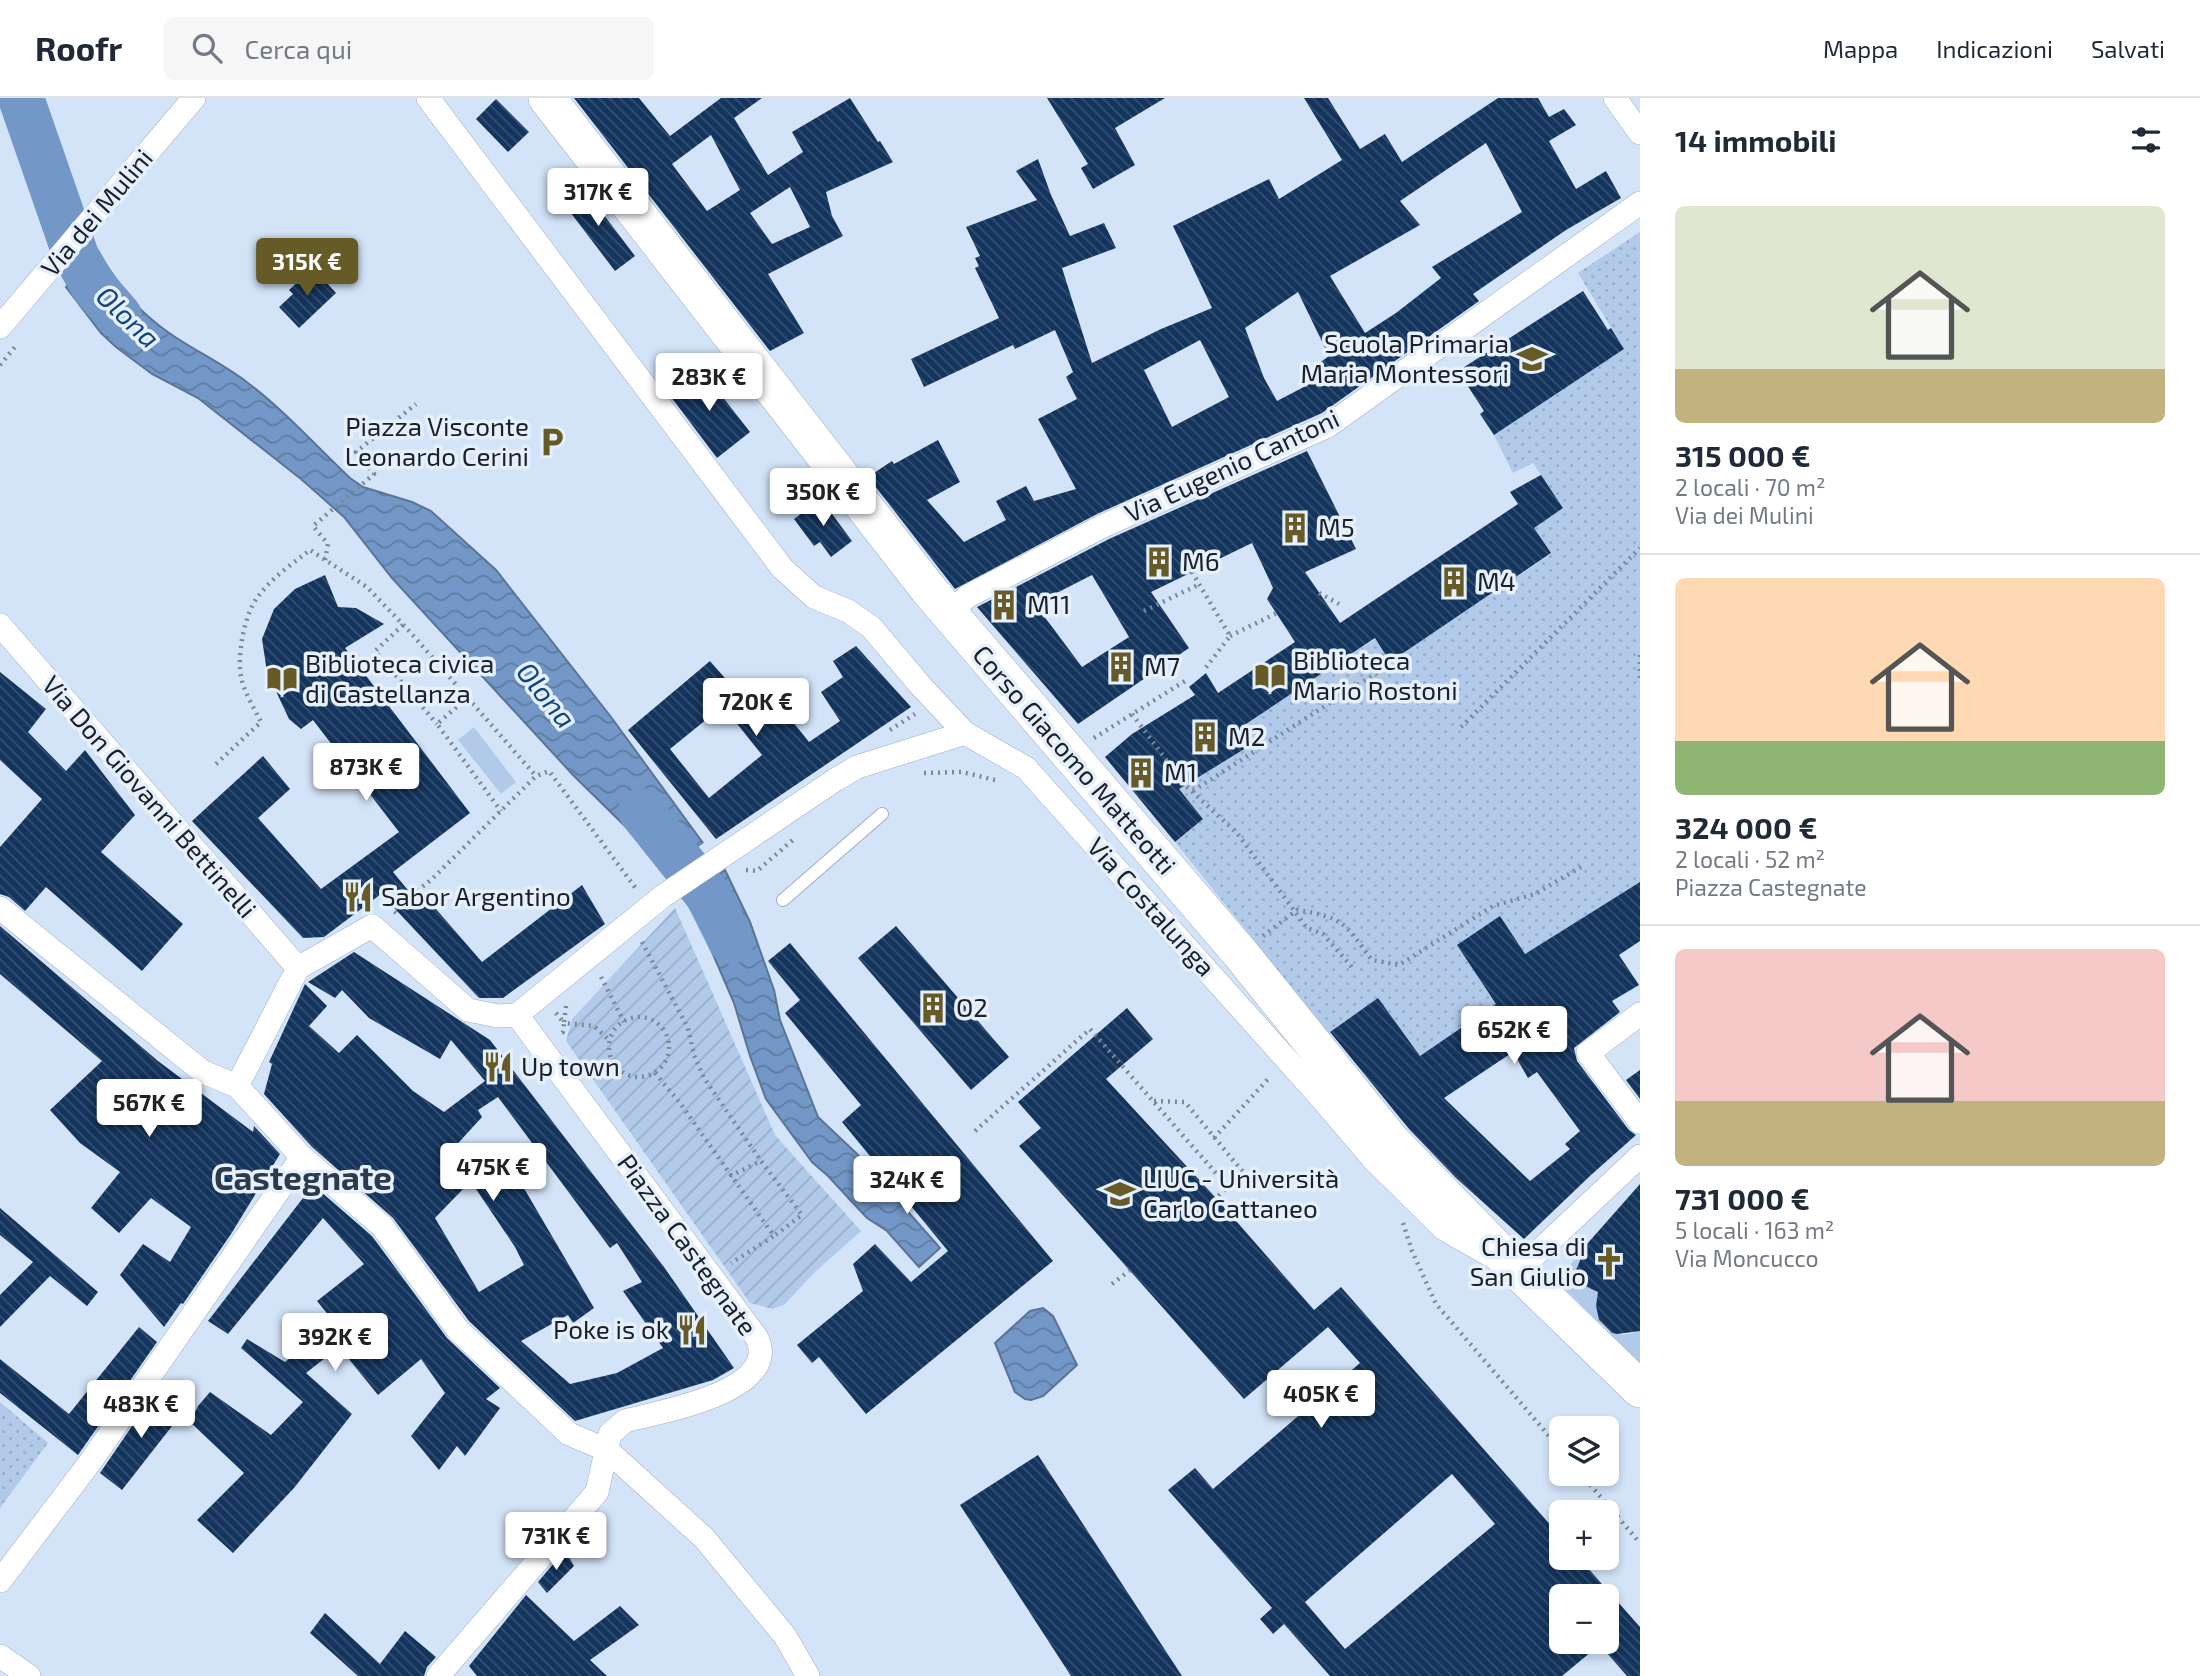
<!DOCTYPE html>
<html lang="it">
<head>
<meta charset="utf-8">
<style>
	:root { --surface:#fff; --page:#f6f6f7; --text:#1f2937; --muted:#747a83; --line:#e0e1e3; --accent:#665b27 }
	body { margin:0; font-family:"Exo 2",sans-serif; background:var(--page); color:var(--text); height:100vh; display:flex; flex-direction:column; font-size:26px; white-space:nowrap }
	* { box-sizing:border-box; margin:0 }
	p { font-size:23px; color:var(--muted) }
	.icon { flex:none; width:38px; height:38px; fill:none; stroke:currentColor; stroke-width:2; stroke-linecap:round; stroke-linejoin:round }
	.map { position:relative; flex:1; overflow:hidden }
	.drawer { display:flex; flex-direction:column; background:var(--surface); width:560px }
	.drawer>* { flex:none }
	.controls { position:absolute; left:1549px; top:1318px; display:grid; gap:14px }
	.controls a { display:grid; place-items:center; width:70px; height:70px; border-radius:10px; background:var(--surface); box-shadow:0 4px 10px #0003; font-size:35px }
	.price { position:absolute; translate:-50% -60px; padding:0 16px; border-radius:7px; background:#fff; color:#222; font-size:23px; line-height:46px; filter:drop-shadow(0 2px 4px #0008) }
	.price::after { content:''; position:absolute; left:50%; top:42px; width:21px; height:16px; margin-left:-10px; background:inherit; clip-path:polygon(0 0,100% 0,50% 100%) }
	.price.current { background:var(--accent); color:#fff }
	ul { padding:0; list-style:none }
	li { display:grid; align-content:center; gap:14px; height:371px; padding:0 35px }
	li+li { border-top:2px solid var(--line) }
	li span { display:grid; place-items:center; height:217px; border-radius:10px; color:#555 }
	li>.icon { margin-inline-start:auto }
	span .icon { width:126px; height:126px; fill:#fffc; stroke-width:1 }
	li b { font-size:30px }
	h2 { display:flex; justify-content:space-between; align-items:center; height:84px; padding:0 35px; font-size:30px }
	header { display:flex; align-items:center; gap:42px; box-sizing:border-box; height:98px; padding:0 35px; background:var(--surface); border-bottom:2px solid var(--line) }
	header strong { font-size:33px }
	nav { display:flex; gap:38px; margin-inline-start:auto; font-size:24px }
	.search { width:490px; height:63px; background:var(--page); display:flex; align-items:center; gap:18px; box-sizing:border-box; padding:0 24px; border-radius:10px; color:var(--muted); font-size:26px }
	main { display:flex; flex:1; min-height:0 }
	.map>svg:first-child { display:block }
</style>
</head>
<body>
<header>
<strong>Roofr</strong>
<div class="search"><svg class="icon" aria-label="search" viewBox="0 0 24 24"><circle cx="10" cy="10" r="6"/><path d="M15 15l6 6"/></svg>Cerca qui</div>
<nav><a>Mappa</a><a>Indicazioni</a><a>Salvati</a></nav>
</header>
<main>
<div class="map">
<svg width="1640" height="1578" viewBox="0 0 1640 1578">
	<defs>
		<pattern id="park-dots" width="8" height="8" patternUnits="userSpaceOnUse" patternTransform="scale(1.75)"><rect width="8" height="8" fill="#b2caea"/><path d="M2 2h.1M6 6h.1" fill="none" stroke="#98adc9" stroke-width="1.8" stroke-linecap="round"/></pattern>
		<pattern id="garden-furrows" width="10" height="10" patternUnits="userSpaceOnUse" patternTransform="scale(1.75)"><rect width="10" height="10" fill="#b2caea"/><path d="M-1 1l2-2M0 10L10 0M9 11l2-2" fill="none" stroke="#98adc9"/></pattern>
		<pattern id="water-waves" width="16" height="10" patternUnits="userSpaceOnUse" patternTransform="scale(1.75)"><rect width="16" height="10" fill="#7398c7"/><path d="M0 5q4-4 8 0t8 0" fill="none" stroke="#5e7ca2"/></pattern>
		<pattern id="building-back-hatch" width="6" height="6" patternUnits="userSpaceOnUse" patternTransform="scale(1.75)"><rect width="6" height="6" fill="#13345c"/><path d="M-1 5l2 2M0 0l6 6M5-1l2 2" fill="none" stroke="#354f70"/></pattern>
	</defs>
	<rect width="100%" height="100%" fill="#d3e4f9"/>
	<g fill="#b2caea">
		<polygon points="474,629 516,684 501,696 458,642"/>
		<path d="M1583,1151L1586,1153C1569,1176 1575,1186 1601,1192C1587,1222 1609,1247 1640,1232V1266L1560,1186L1562,1177Z"/>
	</g>
	<g fill="url(#park-dots)">
		<polygon points="1640,134 1640,784 1525,856 1496,906 1420,958 1378,901 1328,935 1175,744 1203,721 1178,691 1250,648 1240,630 1358,552 1376,541 1391,563 1551,456 1534,430 1563,410 1533,365 1513,375 1494,337 1624,251 1578,175"/>
		<polygon points="0,1304 48,1345 0,1410"/>
	</g>
	<polygon fill="url(#garden-furrows)" points="675,810 775,1037 861,1133 816,1173 784,1207 772,1211 750,1205 566,943 572,921"/>
	<g fill="url(#water-waves)" stroke="#597498" stroke-width="2">
		<polygon points="1,0 40,0 59,46 82,112 50,150"/>
		<path d="M96,153C113,175 128,202 150,220C179,246 217,261 248,285C285,313 317,349 350,380L363,389L412,404L431,413L496,472L611,619L703,745L663,775L636,739L573,677L392,480L344,419L301,381L198,300L152,276L116,249L101,235L66,189Z"/>
		<polygon points="725,772 750,824 774,892 780,922 818,1019 856,1055 940,1150 919,1169 887,1133 867,1120 828,1078 812,1064 766,1001 750,958 734,905 700,826 685,802"/>
		<polygon points="1043,1210 1053,1218 1077,1267 1043,1298 1031,1302 1025,1301 1015,1294 995,1245 1030,1213"/>
	</g>
	<polygon fill="#d3e4f9" points="706,743 705,748 665,778 661,777"/>
	<g fill="none" stroke-linecap="round" stroke-linejoin="round">
		<g stroke="#7398c7" stroke-width="46">
			<polyline points="21,0 76,158 94,189 119,218"/>
			<polyline points="641,713 708,797 731,843"/>
		</g>
	</g>
	<g fill="url(#building-back-hatch)" fill-rule="evenodd">
		<path d="M574,0H639L670,38L721,0H762L734,20L768,77L803,54L792,34L850,0L878,44L880,43L893,64L826,94L832,118L843,138L768,176L804,235L770,253ZM711,37L740,92L707,113L672,66ZM790,89L810,129L772,146L750,115Z"/>
		<polygon points="1047,0 1165,0 1115,30 1135,67 1093,91 1081,70 1088,66"/>
		<path d="M1304,0H1328L1360,51L1385,36L1402,64L1498,0H1538L1549,19L1564,11L1576,27L1549,43L1576,91L1606,73L1621,100L1566,132L1473,196L1479,203L1322,315L1097,416L955,491L868,379L892,363L894,366L938,342L960,384L927,402L964,444L1006,422L996,403L1026,388L1034,403L1076,391L1038,321L1077,301L1066,279L1073,274L1055,232L1015,251L1013,247L924,289L911,261L999,220L975,170L979,168L975,160L980,158L966,129L1037,102L1016,73L1038,61L1051,97L1070,138L1104,125L1116,150L1062,170L1092,265L1161,231L1212,210L1173,128L1269,81L1279,101L1342,62ZM1486,45L1522,114L1432,169L1441,180L1396,215L1365,235L1330,178L1420,127L1400,103ZM1298,194L1329,258L1318,266L1323,279L1277,303L1264,280L1245,230ZM1200,242L1229,299L1172,329L1144,272Z"/>
		<polygon points="496,1 529,34 508,54 476,21"/>
		<polygon points="581,87 635,158 615,173 561,102"/>
		<polygon points="313,170 336,195 299,230 279,209 293,196 289,192"/>
		<polygon points="1583,193 1608,232 1611,230 1624,251 1494,337 1480,316 1484,313 1458,273"/>
		<polygon points="700,270 750,334 717,360 668,295"/>
		<path d="M1307,353L1356,451L1305,474L1340,525L1518,406L1510,394L1541,377L1563,410L1534,430L1551,455L1390,564L1375,540L1240,630L1251,647L1179,691L1203,721L1175,744L1105,659L1132,636L1195,597L1189,589L1206,575L1218,595L1295,544L1267,501L1273,490L1252,445L1151,494L1189,550L1078,626L977,509L1109,441ZM1092,477L1129,539L1082,569L1035,506Z"/>
		<polygon points="821,401 852,443 831,459 820,444 814,448 794,421"/>
		<polygon points="325,477 338,509 356,510 384,526 345,550 470,715 393,774 421,808 429,803 482,864 582,787 605,826 503,900 479,900 381,796 324,839 303,840 192,723 263,658 290,691 258,720 321,791 399,734 313,622 301,631 289,621 267,574 262,541 274,511 295,491"/>
		<path d="M856,548L911,609L716,741L628,632L710,563L738,595L758,580L809,644L840,623L821,594L843,579L833,563ZM723,608L762,657L709,700L670,651Z"/>
		<polygon points="0,574 46,611 28,634 66,673 85,652 135,717 101,754 183,826 142,873 46,789 25,813 9,799 0,796 0,749 42,701 0,662"/>
		<path d="M1640,784V843L1619,857L1639,887L1612,903L1620,914L1574,950L1577,963L1629,1032L1636,1037L1591,1077L1524,1141L1456,1080L1409,1031L1330,934L1378,900L1420,958L1496,906L1457,847L1500,818L1525,856ZM1513,954L1528,980L1537,974L1580,1033L1565,1046L1570,1051L1530,1083L1444,1000Z"/>
		<polygon points="0,828 158,963 253,1034 254,1028 280,1056 231,1136 183,1206 181,1205 164,1229 120,1177 143,1146 170,1164 191,1129 151,1100 119,1135 91,1110 120,1074 80,1045 50,1012 102,963 0,876"/>
		<polygon points="896,828 1009,959 971,992 858,860"/>
		<polygon points="790,845 1053,1163 866,1316 819,1259 812,1265 797,1247 863,1193 853,1166 875,1146 911,1184 948,1153 842,1024 861,1007 785,915 800,902 768,863"/>
		<path d="M354,854L490,942L664,1169L734,1270L713,1282L575,1323L469,1223L393,1120L312,1049L264,996L272,966L269,964L305,886L327,908L309,928L339,955L357,937L413,993L444,1014L485,983L451,942L440,961L369,920L342,892L335,900L308,884ZM498,999L610,1150L617,1145L642,1184L623,1193L663,1250L617,1275L570,1286L521,1243L568,1217L573,1225L594,1210L511,1068L476,1091L515,1149L524,1167L479,1194L435,1120L463,1091L440,1065L482,1019L478,1012Z"/>
		<path d="M1127,910L1153,941L1106,981L1216,1100L1314,1212L1341,1189L1561,1439V1460H1579L1640,1529V1578H1627L1606,1554V1498H1561V1544H1603L1562,1578H1330L1284,1526L1273,1536L1260,1521L1272,1510L1168,1392L1195,1370L1213,1391L1360,1265L1328,1229L1244,1301L1019,1048L1041,1030L1018,1004ZM1452,1376L1495,1426L1345,1551L1305,1504Z"/>
		<polygon points="1640,972 1640,1001 1626,982"/>
		<polygon points="1640,1086 1640,1233 1617,1236 1612,1235 1599,1222 1596,1208 1598,1194 1583,1187 1576,1177 1576,1172 1587,1146"/>
		<polygon points="313,1087 372,1138 447,1240 500,1290 486,1301 500,1310 465,1358 457,1348 439,1372 411,1338 445,1295 421,1261 378,1297 339,1249 306,1275 352,1316 294,1390 233,1455 197,1422 244,1375 190,1324 198,1308 210,1294 271,1337 303,1304 241,1250 247,1241 285,1264 334,1224 317,1203 364,1166 323,1120 228,1236 208,1223"/>
		<polygon points="0,1110 98,1194 87,1208 50,1178 0,1229 0,1197 33,1164 0,1137"/>
		<polygon points="139,1229 157,1244 78,1357 0,1295 0,1261 69,1316"/>
		<polygon points="156,1293 183,1314 122,1392 100,1375"/>
		<polygon points="1038,1357 1182,1578 1071,1578 960,1407"/>
		<polygon points="565,1452 574,1468 547,1495 538,1484"/>
		<polygon points="526,1497 574,1543 620,1508 639,1527 590,1562 607,1578 477,1578 469,1568"/>
		<polygon points="325,1515 380,1566 405,1533 436,1559 427,1569 424,1578 358,1578 310,1535"/>
	</g>
	<g fill="none" stroke-linecap="round" stroke-linejoin="round">
		<g stroke="#9fafc3" stroke-width="14">
			<polyline id="service" points="783,802 882,716"/>
		</g>
		<g stroke="#9fafc3" stroke-width="24">
			<g id="minor">
				<polyline points="428,0 782,470 814,499 848,513 871,529 920,587 965,635 1026,670 1322,1001 1374,1062 1444,1131 1518,1173 1640,1058"/>
				<polyline points="1615,0 1640,35"/>
				<polyline points="0,229 194,0"/>
				<polyline points="949,515 968,498 1103,428 1328,328 1640,105"/>
				<polyline points="0,527 298,870"/>
				<polyline points="0,810 203,974 237,988 302,1059 382,1128 458,1232 569,1336 607,1352 704,1440 785,1538 808,1578"/>
				<polyline points="1640,916 1588,955 1640,1024"/>
				<polyline points="517,917 663,798 835,682 857,669 965,635"/>
				<path d="M237,988L298,870L372,828L468,912L498,918L517,917L757,1240C782,1294 658,1314 625,1323L610,1336L597,1394L438,1578"/>
				<polyline points="0,1483 91,1363 302,1059"/>
				<polyline points="0,1558 29,1578"/>
			</g>
		</g>
		<g stroke="#9fafc3" stroke-width="38">
			<polyline id="primary" points="547,0 929,492 1240,855 1393,1045 1518,1173 1640,1291"/>
		</g>
		<g stroke="#7b8796" stroke-width="4.5" stroke-dasharray="2 5" stroke-linecap="butt">
			<polyline points="0,267 15,249"/>
			<polyline points="325,462 328,446 313,428 374,376 356,354 416,306"/>
			<polyline points="1192,474 1230,538 1204,572"/>
			<polyline points="1319,495 1339,506"/>
			<polyline points="1144,513 1200,486"/>
			<polyline points="403,527 375,553 437,626"/>
			<polyline points="1230,538 1277,515"/>
			<polyline points="1640,557 1640,583"/>
			<polyline points="467,600 437,626 501,713"/>
			<polyline points="1132,616 1185,687 1237,735 1307,830 1323,836 1352,869"/>
			<polyline points="1461,629 1640,450"/>
			<polyline points="890,632 915,616"/>
			<polyline points="1094,640 1185,583"/>
			<path d="M216,666L261,624C254,610 244,594 241,579C237,557 244,518 257,500C270,481 292,466 310,452L367,489L411,535L536,678"/>
			<polyline points="924,675 962,674 995,682"/>
			<polyline points="1193,693 1384,570"/>
			<polyline points="746,772 757,773 795,740"/>
			<polyline points="396,815 393,812 432,781 536,678 549,673 637,792"/>
			<path d="M1263,838L1297,812C1345,820 1343,824 1372,862L1399,867L1493,808L1535,796L1581,769"/>
			<polyline points="642,844 688,930 694,957 704,980 761,1063"/>
			<polyline points="601,879 624,924"/>
			<polyline points="566,908 564,925 594,928 610,943"/>
			<polyline points="556,915 564,925 563,934 558,935"/>
			<circle cx="639" cy="949" r="30"/>
			<polyline points="655,975 680,1005 774,1138 731,1165"/>
			<polyline points="592,977 618,971"/>
			<polyline points="1154,1003 1185,1004 1243,1074 1216,1100"/>
			<polyline points="975,1033 1090,931 1228,1089"/>
			<polyline points="1214,1040 1270,979"/>
			<polyline points="730,1078 761,1063 802,1117 774,1138"/>
			<polyline points="1403,1125 1412,1153 1436,1206 1561,1352"/>
			<polyline points="1112,1186 1130,1172"/>
			<polyline points="1581,1376 1640,1445"/>
		</g>
		<use href="#service" stroke="#fff" stroke-width="12"/>
		<use href="#minor" stroke="#fff" stroke-width="23"/>
		<use href="#primary" stroke="#fff" stroke-width="37"/>
	</g>
	<defs>
		<g id="school-bare" transform="scale(2.415)"><path d="M0-5L7-2L0 1L-7-2ZM-4 1L0 2.5L4 1V4Q0 6-4 4Z" fill="#665b27" stroke="#e6f0fd" stroke-width="2.5" paint-order="stroke"/></g>
		<g id="parking-bare" transform="scale(2.415)"><path d="M-3.5-5.5H1a3.5 3.5 0 0 1 0 7H-1V5.5H-3.5ZM-1-3.4V-.6H.8a1.4 1.4 0 0 0 0-2.8Z" fill="#665b27" stroke="#e6f0fd" stroke-width="2.5" paint-order="stroke"/></g>
		<g id="building-bare" transform="scale(2.415)"><path d="M-4-6H4V6H1V3H-1V6H-4ZM-2.5-4.3h1.7v1.8h-1.7ZM.8-4.3h1.7v1.8H.8ZM-2.5-1h1.7V.8h-1.7ZM.8-1h1.7V.8H.8Z" fill="#665b27" stroke="#e6f0fd" stroke-width="2.5" paint-order="stroke"/></g>
		<g id="library-bare" transform="scale(2.415)"><path d="M-6-4Q-3-5.5-.7-3.5V5Q-3 3-6 4ZM6-4Q3-5.5 .7-3.5V5Q3 3 6 4Z" fill="#665b27" stroke="#e6f0fd" stroke-width="2.5" paint-order="stroke"/></g>
		<g id="restaurant-bare" transform="scale(2.415)"><path d="M-5-6h1v4h1v-4h1v4h1v-4h1v5L-1.5 .5V6h-2V.5L-5-1ZM5-6V6H3V1.5H1.5Q1.5-4 5-6Z" fill="#665b27" stroke="#e6f0fd" stroke-width="2.5" paint-order="stroke"/></g>
		<g id="university-bare" transform="scale(2.415)"><path d="M0-5L7-2L0 1L-7-2ZM-4 1L0 2.5L4 1V4Q0 6-4 4Z" fill="#665b27" stroke="#e6f0fd" stroke-width="2.5" paint-order="stroke"/></g>
		<g id="church-bare" transform="scale(2.415)"><path d="M-1.2-6h2.4v3.5h3.3v2.4h-3.3V6h-2.4V-.1h-3.3v-2.4h3.3Z" fill="#665b27" stroke="#e6f0fd" stroke-width="2.5" paint-order="stroke"/></g>
	</defs>
	<g fill-rule="evenodd">
		<use href="#school-bare" x="1532" y="261"/>
		<use href="#parking-bare" x="552" y="344"/>
		<use href="#building-bare" x="1295" y="430"/>
		<use href="#building-bare" x="1159" y="464"/>
		<use href="#building-bare" x="1454" y="484"/>
		<use href="#building-bare" x="1004" y="507"/>
		<use href="#building-bare" x="1121" y="569"/>
		<use href="#library-bare" x="1270" y="578"/>
		<use href="#library-bare" x="282" y="581"/>
		<use href="#building-bare" x="1205" y="639"/>
		<use href="#building-bare" x="1141" y="675"/>
		<use href="#restaurant-bare" x="358" y="799"/>
		<use href="#building-bare" x="933" y="910"/>
		<use href="#restaurant-bare" x="498" y="969"/>
		<use href="#university-bare" x="1120" y="1096"/>
		<use href="#church-bare" x="1609" y="1164"/>
		<use href="#restaurant-bare" x="692" y="1232"/>
	</g>
	<g text-anchor="middle" stroke-width="7" stroke-linejoin="round" paint-order="stroke">
		<g font-size="26" fill="#1b2129" stroke="#e6f0fd">
			<text transform="translate(97 115) rotate(-50)" y="9">Via dei Mulini</text>
			<text transform="translate(1232 368) rotate(-25)" y="9">Via Eugenio Cantoni</text>
			<text transform="translate(1074 662) rotate(49)" y="9">Corso Giacomo Matteotti</text>
			<text transform="translate(149 699) rotate(49)" y="9">Via Don Giovanni Bettinelli</text>
			<text transform="translate(1151 809) rotate(48)" y="9">Via Costalunga</text>
			<text transform="translate(687 1147) rotate(54)" y="9">Piazza Castegnate</text>
		</g>
		<g font-size="26" fill="#1b2129" stroke="#e6f0fd" text-anchor="start">
			<text x="1509" y="255" text-anchor="end">Scuola Primaria<tspan x="1509" dy="30">Maria Montessori</tspan></text>
			<text x="529" y="338" text-anchor="end">Piazza Visconte<tspan x="529" dy="30">Leonardo Cerini</tspan></text>
			<text x="1318" y="439">M5</text>
			<text x="1182" y="473">M6</text>
			<text x="1477" y="493">M4</text>
			<text x="1027" y="516">M11</text>
			<text x="1293" y="572">Biblioteca<tspan x="1293" dy="30">Mario Rostoni</tspan></text>
			<text x="305" y="575">Biblioteca civica<tspan x="305" dy="30">di Castellanza</tspan></text>
			<text x="1144" y="578">M7</text>
			<text x="1228" y="648">M2</text>
			<text x="1164" y="684">M1</text>
			<text x="381" y="808">Sabor Argentino</text>
			<text x="956" y="919">O2</text>
			<text x="521" y="978">Up town</text>
			<text x="1143" y="1090">LIUC - Università<tspan x="1143" dy="30">Carlo Cattaneo</tspan></text>
			<text x="1586" y="1158" text-anchor="end">Chiesa di<tspan x="1586" dy="30">San Giulio</tspan></text>
			<text x="669" y="1241" text-anchor="end">Poke is ok</text>
		</g>
		<g font-size="28" font-style="italic" fill="#11457e" stroke="#e6f0fd">
			<text transform="translate(128 219) rotate(44)" y="10">Olona</text>
			<text transform="translate(546 597) rotate(51)" y="10">Olona</text>
		</g>
		<g font-size="33" font-weight="bold" fill="#2c3a4a" stroke="#e6f0fd">
			<text x="303" y="1092">Castegnate</text>
		</g>
	</g>
</svg>
<div class="controls">
<a><svg class="icon" aria-label="layers" viewBox="0 0 24 24"><path d="M12 4l9 5-9 5-9-5zM3 14l9 5 9-5"/></svg></a>
<a>+</a>
<a>−</a>
</div>
<b class="price" style="left:598px;top:130px">317K €</b>
<b class="price current" style="left:307px;top:200px">315K €</b>
<b class="price" style="left:709px;top:315px">283K €</b>
<b class="price" style="left:823px;top:430px">350K €</b>
<b class="price" style="left:756px;top:640px">720K €</b>
<b class="price" style="left:366px;top:705px">873K €</b>
<b class="price" style="left:1514px;top:968px">652K €</b>
<b class="price" style="left:149px;top:1041px">567K €</b>
<b class="price" style="left:493px;top:1105px">475K €</b>
<b class="price" style="left:907px;top:1118px">324K €</b>
<b class="price" style="left:335px;top:1275px">392K €</b>
<b class="price" style="left:1321px;top:1332px">405K €</b>
<b class="price" style="left:141px;top:1342px">483K €</b>
<b class="price" style="left:556px;top:1474px">731K €</b>
</div>
<section class="drawer">
<h2>14 immobili<svg class="icon" aria-label="filters" viewBox="0 0 24 24"><path d="M4 7h16M4 17h16"/><circle cx="9" cy="7" r="2"/><circle cx="15" cy="17" r="2"/></svg></h2>
<ul>
<li><span style="background:linear-gradient(#dfe7d0 75%,#c2b280 0)"><svg class="icon" aria-label="home" viewBox="0 0 24 24"><path d="M3 11l9-7 9 7M6 9v11h12V9"/></svg></span><div><b>315 000 €</b><p>2 locali · 70 m²</p><p>Via dei Mulini</p></div></li>
<li><span style="background:linear-gradient(#ffd9b3 75%,#8fb573 0)"><svg class="icon" aria-label="home" viewBox="0 0 24 24"><path d="M3 11l9-7 9 7M6 9v11h12V9"/></svg></span><div><b>324 000 €</b><p>2 locali · 52 m²</p><p>Piazza Castegnate</p></div></li>
<li><span style="background:linear-gradient(#f6c9c9 70%,#c2b280 0)"><svg class="icon" aria-label="home" viewBox="0 0 24 24"><path d="M3 11l9-7 9 7M6 9v11h12V9"/></svg></span><div><b>731 000 €</b><p>5 locali · 163 m²</p><p>Via Moncucco</p></div></li>
</ul>
</section>
</main>
</body>
</html>
